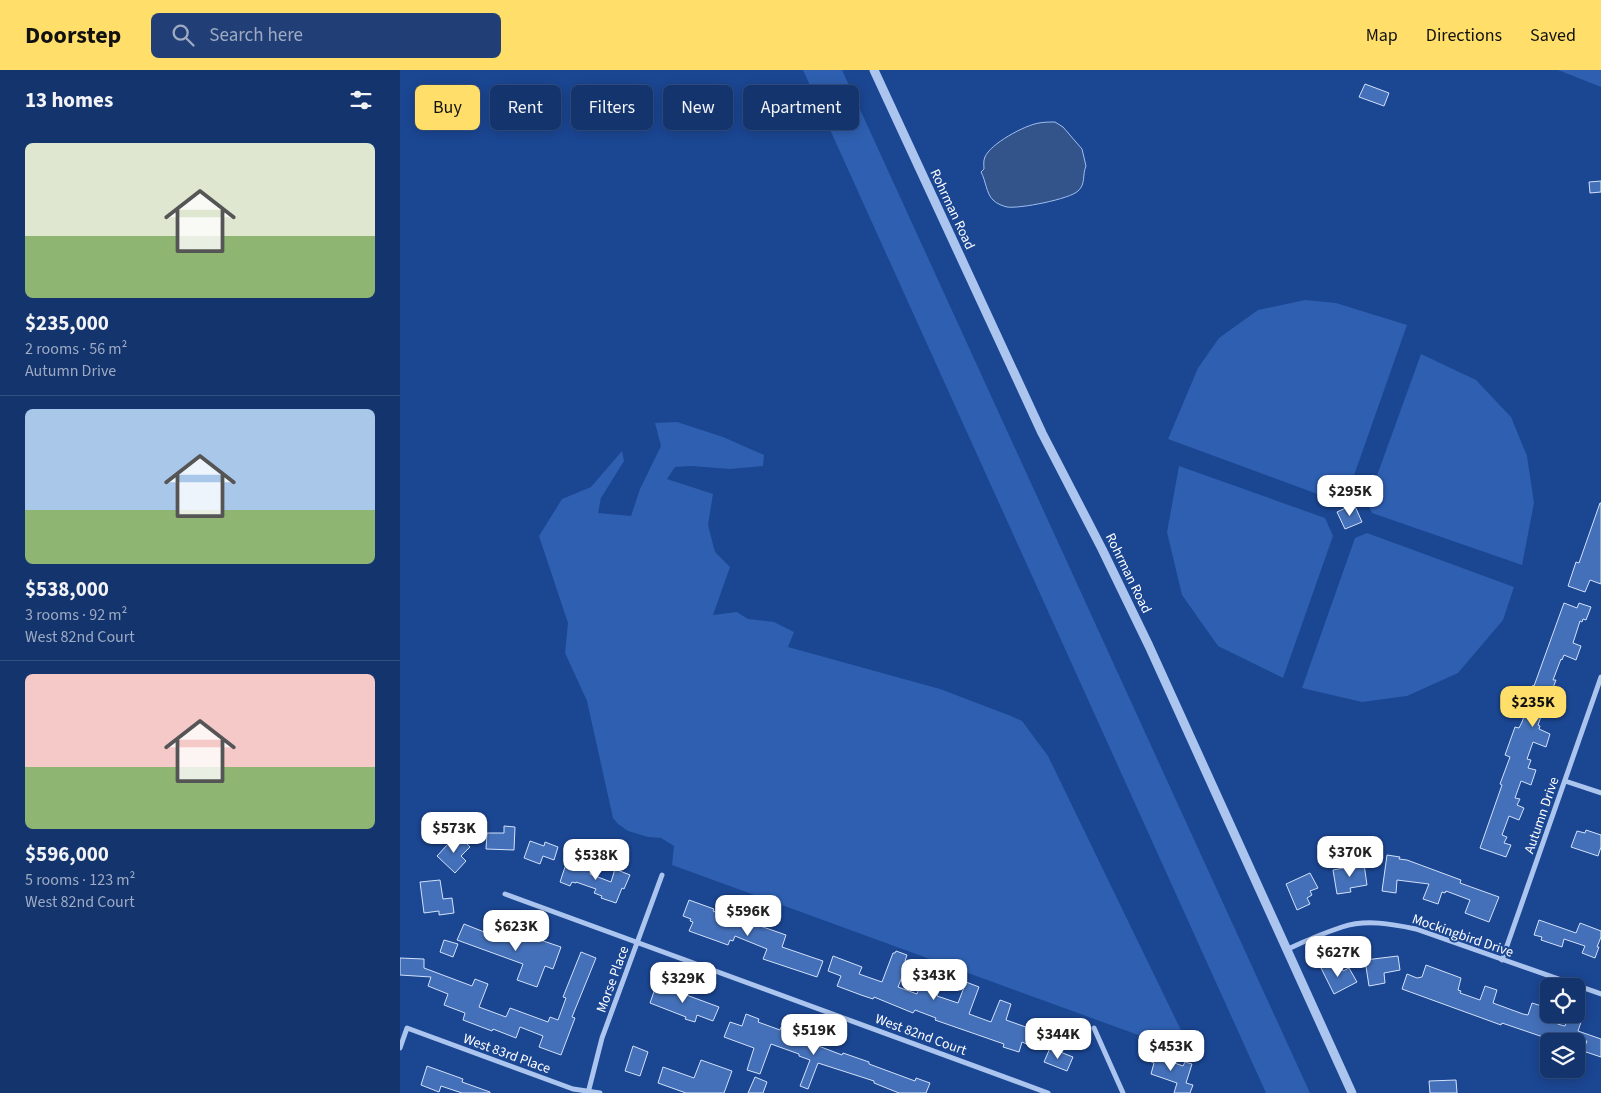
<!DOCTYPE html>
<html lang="en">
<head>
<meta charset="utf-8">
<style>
	:root { --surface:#14346e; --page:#213f76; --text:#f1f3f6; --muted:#9daac2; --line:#334f81; --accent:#ffdf69 }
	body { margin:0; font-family:"Source Sans 3",sans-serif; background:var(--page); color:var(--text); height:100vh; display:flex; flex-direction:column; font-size:19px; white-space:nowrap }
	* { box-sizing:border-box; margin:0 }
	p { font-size:16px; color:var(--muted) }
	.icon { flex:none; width:28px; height:28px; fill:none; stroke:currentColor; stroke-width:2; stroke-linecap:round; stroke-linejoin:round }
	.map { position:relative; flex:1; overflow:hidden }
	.sheet { display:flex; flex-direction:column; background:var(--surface); width:400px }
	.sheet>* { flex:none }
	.hud { position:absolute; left:15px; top:15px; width:475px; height:45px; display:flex; gap:10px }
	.fabs { position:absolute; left:1140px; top:908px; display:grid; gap:10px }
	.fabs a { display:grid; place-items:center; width:45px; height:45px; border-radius:8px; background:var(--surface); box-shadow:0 2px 12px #0003,0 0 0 1px var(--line); font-size:25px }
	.price { position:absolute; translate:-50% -42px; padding:0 11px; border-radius:10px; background:#fff; color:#222; font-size:16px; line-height:32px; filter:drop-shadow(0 1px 2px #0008) }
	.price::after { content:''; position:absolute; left:50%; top:30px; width:15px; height:11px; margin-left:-8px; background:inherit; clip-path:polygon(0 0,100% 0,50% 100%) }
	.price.current { background:var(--accent); color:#111 }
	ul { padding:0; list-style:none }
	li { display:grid; align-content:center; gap:10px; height:265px; padding:0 25px }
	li+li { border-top:1px solid var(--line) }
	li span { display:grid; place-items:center; height:155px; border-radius:8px; color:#555 }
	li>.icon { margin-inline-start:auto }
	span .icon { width:90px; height:90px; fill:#fffc; stroke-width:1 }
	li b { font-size:21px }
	h2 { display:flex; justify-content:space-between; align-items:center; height:60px; padding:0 25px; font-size:21px }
	.pill { padding:0 18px; border-radius:8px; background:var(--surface); box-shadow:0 2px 12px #0003,0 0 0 1px var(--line); font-size:18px; line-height:45px }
	.pill.current { background:var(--accent); color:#111 }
	header { display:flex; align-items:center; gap:30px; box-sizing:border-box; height:70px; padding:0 25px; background:var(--accent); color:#111 }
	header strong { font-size:24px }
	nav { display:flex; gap:28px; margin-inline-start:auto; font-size:18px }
	.search { width:350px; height:45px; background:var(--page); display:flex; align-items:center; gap:12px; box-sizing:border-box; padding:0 18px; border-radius:8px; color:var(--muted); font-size:19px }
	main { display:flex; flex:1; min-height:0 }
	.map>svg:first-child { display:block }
</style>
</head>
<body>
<header>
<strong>Doorstep</strong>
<div class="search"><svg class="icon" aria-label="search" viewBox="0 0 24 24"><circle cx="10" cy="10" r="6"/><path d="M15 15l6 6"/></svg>Search here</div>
<nav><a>Map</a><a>Directions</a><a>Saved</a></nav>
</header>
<main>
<section class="sheet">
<h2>13 homes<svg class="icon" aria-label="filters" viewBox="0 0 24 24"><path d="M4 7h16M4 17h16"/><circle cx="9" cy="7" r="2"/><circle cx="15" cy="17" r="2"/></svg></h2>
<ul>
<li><span style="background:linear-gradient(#dfe7d0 60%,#8fb573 0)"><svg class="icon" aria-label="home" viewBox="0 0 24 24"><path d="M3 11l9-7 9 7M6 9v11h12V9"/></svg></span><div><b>$235,000</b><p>2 rooms · 56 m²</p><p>Autumn Drive</p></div></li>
<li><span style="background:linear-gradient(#a9c7e8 65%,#8fb573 0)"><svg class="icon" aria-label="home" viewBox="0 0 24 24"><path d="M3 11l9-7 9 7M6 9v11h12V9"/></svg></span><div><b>$538,000</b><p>3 rooms · 92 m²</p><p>West 82nd Court</p></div></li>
<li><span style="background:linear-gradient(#f6c9c9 60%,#8fb573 0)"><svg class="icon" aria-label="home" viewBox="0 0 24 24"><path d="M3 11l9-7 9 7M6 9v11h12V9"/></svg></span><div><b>$596,000</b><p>5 rooms · 123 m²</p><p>West 82nd Court</p></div></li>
</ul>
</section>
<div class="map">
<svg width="1201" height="1023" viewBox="0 0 1201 1023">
	<rect width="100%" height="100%" fill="#1b4692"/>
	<g fill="#2e5fb0">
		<polygon points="403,0 442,0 910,1023 866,1023"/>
		<polygon points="1158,0 1201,0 1201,17"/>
		<polygon points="905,230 936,233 1007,255 946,428 939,432 768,369 798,298 819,268 858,240"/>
		<polygon points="1021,284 1076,310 1111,347 1127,386 1134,433 1122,495 972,443 967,433"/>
		<polygon points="277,352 323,367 364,385 363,396 330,399 291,396 275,397 267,409 313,424 308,455 315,482 330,497 313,545 337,542 348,549 374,552 394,562 388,577 540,619 611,646 622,651 648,686 793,985 272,795 274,776 261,768 248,767 228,761 218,754 213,748 187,631 165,583 168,553 139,466 162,429 191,417 222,381 224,391 201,428 198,443 231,446 240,419 261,376 255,353"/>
		<polygon points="779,396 925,448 933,466 883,608 818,576 782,525 767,462"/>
		<polygon points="967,463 1114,517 1103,550 1058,603 1007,626 962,632 902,618 955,468"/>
	</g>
	<path fill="#33538b" stroke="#9fbff1" d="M655,52L663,57L682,79L686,96C682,105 686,114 678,121C670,129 619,139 607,137C603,136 597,134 593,130C586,123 586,111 581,102L584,99C584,95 583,91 585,87C590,74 625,55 639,53C644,52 650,52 655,52Z"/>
	<g fill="#4470b9" stroke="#d2e1fa">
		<polygon points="965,14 989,23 984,36 959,27"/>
		<polygon points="1201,111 1201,122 1190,123 1189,112"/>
		<polygon points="1200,433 1201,433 1201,514 1190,510 1185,522 1168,516 1176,492 1179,493"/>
		<polygon points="954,434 962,452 945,459 937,442"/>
		<polygon points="1164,533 1177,538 1179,533 1191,537 1186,550 1183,549 1182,552 1180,551 1173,573 1181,576 1176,590 1164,585 1162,590 1161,589 1153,610 1156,610 1151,623 1163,627 1158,640 1145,635 1138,655 1140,656 1139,659 1150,664 1146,677 1133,672 1127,689 1131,690 1128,698 1136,700 1131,715 1121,711 1115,728 1120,729 1117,735 1124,738 1119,750 1109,746 1102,765 1107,767 1104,773 1111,775 1106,787 1080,778 1102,715 1100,714 1110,687 1105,685 1115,657 1119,658 1122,652 1130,630 1128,629 1133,615 1134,616"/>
		<polygon points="104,756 115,757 114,780 86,779 87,763 104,763"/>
		<polygon points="1186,760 1201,765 1201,777 1198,786 1171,777 1177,761 1185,763"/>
		<polygon points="59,766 70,777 61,786 66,791 55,803 37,786 48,774 49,776"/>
		<polygon points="130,771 144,776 145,772 158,777 154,790 143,786 140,794 124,788"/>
		<polygon points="987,785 1000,787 999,789 1007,790 1061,810 1060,813 1099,827 1089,852 1065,843 1070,830 1046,821 1045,823 1042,822 1038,834 1023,829 1029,814 997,810 996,823 982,821"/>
		<polygon points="167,791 191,800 190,804 211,812 215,799 230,805 224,819 222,818 216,833 201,828 202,826 194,823 196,819 176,812 176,813 172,812 170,816 160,812"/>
		<polygon points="964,794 967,815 950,818 951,822 937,824 933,800"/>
		<polygon points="910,803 918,818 910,821 912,825 907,828 910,834 897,840 886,814"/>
		<polygon points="40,810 43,829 52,828 54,843 39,845 39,841 24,843 20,812"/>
		<polygon points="289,830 314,839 313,841 339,851 340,849 386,865 382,877 423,891 417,907 363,889 367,879 335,866 333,871 330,870 328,875 289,861 293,852 290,851 291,849 283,846"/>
		<polygon points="1139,850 1176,863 1180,853 1201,861 1201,867 1197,877 1199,877 1195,888 1182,883 1185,876 1164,869 1162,877 1141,870 1142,867 1134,865"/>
		<polygon points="64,854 107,871 110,871 114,861 161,877 153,899 145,896 137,917 117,910 123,894 57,870"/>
		<polygon points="44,870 58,874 53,887 40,882"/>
		<polygon points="496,881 507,885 505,891 508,892 498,917 517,924 526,898 545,905 537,926 558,933 566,912 579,917 569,944 591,952 600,930 611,934 606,950 640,962 634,977 622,972 619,982 603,977 604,974 535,950 536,948 515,940 513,943 474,927 473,929 461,925 437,916 441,906 428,901 433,886 462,897 459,904 482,912 493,883 495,883"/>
		<polygon points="181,882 196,888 172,947 175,948 161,985 139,977 143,966 120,957 116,968 93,959 92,961 63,950 65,943 44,935 48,924 28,916 31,907 0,905 0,888 24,889 24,898 72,916 75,909 88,914 79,937 106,947 110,938 148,952 150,947 158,950 166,928 163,927"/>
		<polygon points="998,886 1000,900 984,903 985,913 969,916 965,890"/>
		<polygon points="933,892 937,899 941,897 943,901 949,898 957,912 934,924 921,898"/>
		<polygon points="1026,895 1061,908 1058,920 1061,921 1060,923 1080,930 1085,916 1097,920 1093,933 1123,944 1128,945 1132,933 1145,937 1141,948 1161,955 1165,956 1169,945 1182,949 1178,961 1201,969 1201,987 1183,981 1187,971 1151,971 1146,969 1146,968 1102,953 1101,955 1002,919 1007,904 1017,908 1022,907"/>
		<polygon points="257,913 271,919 272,916 282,920 281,923 319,937 313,951 297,945 295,952 285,949 286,947 250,933"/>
		<polygon points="346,944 359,949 358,952 380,960 381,957 397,963 395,967 442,985 443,983 469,992 469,994 515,1011 516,1008 530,1013 526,1023 499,1023 474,1013 474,1011 418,993 408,1019 400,1016 410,990 399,986 399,984 371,974 360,1004 347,1000 354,978 324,967 330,952 342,956"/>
		<polygon points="233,976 248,982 240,1006 225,1001"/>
		<polygon points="650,978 673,987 667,1001 644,992"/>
		<polygon points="750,981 773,989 772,992 783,996 785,992 792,994 786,1013 793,1015 790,1023 774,1023 777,1013 751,1004 754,993 747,990"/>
		<polygon points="301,990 332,1001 324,1023 286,1023 258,1013 263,997 294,1008"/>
		<polygon points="27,996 63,1009 62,1012 90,1022 90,1023 62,1023 41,1016 39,1022 21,1015"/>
		<polygon points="355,1007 367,1012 363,1023 348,1023"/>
		<polygon points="1056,1010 1057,1023 1030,1023 1029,1011"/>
	</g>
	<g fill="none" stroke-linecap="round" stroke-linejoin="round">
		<g stroke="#abc5ef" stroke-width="5">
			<polyline points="1165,711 1201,723"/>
			<polyline points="105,824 648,1023"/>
			<path d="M888,879C905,871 924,863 942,857C966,849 992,854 1016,859L1201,924"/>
			<polyline points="1102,890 1201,607"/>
			<polyline points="694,958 723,1023"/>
			<polyline points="0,978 7,958 173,1019 200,1023"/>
			<polyline points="188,1023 202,968 262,805"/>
		</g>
		<polyline stroke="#abc5ef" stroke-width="9" points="474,0 642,363 702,479 749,576 952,1023"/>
	</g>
	<g text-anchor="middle" stroke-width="4" stroke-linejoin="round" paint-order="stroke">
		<g font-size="14" fill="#fff" stroke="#1b4692">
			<text transform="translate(553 139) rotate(65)" y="5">Rohrman Road</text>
			<text transform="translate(729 503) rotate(64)" y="5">Rohrman Road</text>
			<text transform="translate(1141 745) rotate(-71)" y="5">Autumn Drive</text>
			<text transform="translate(1063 865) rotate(19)" y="5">Mockingbird Drive</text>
			<text transform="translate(212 909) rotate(-70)" y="5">Morse Place</text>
			<text transform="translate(521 964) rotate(20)" y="5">West 82nd Court</text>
			<text transform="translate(107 983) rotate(20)" y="5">West 83rd Place</text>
		</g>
	</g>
</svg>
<div class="fabs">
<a><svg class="icon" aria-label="locate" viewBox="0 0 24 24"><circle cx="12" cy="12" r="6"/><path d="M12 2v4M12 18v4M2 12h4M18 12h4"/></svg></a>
<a><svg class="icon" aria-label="layers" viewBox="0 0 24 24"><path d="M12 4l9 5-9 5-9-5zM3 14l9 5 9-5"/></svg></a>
</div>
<b class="price" style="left:950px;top:447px">$295K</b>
<b class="price current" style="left:1133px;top:658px">$235K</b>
<b class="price" style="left:54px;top:784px">$573K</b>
<b class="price" style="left:950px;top:808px">$370K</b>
<b class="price" style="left:196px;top:811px">$538K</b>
<b class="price" style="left:348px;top:867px">$596K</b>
<b class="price" style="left:116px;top:882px">$623K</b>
<b class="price" style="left:938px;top:908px">$627K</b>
<b class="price" style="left:534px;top:931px">$343K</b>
<b class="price" style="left:283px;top:934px">$329K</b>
<b class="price" style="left:414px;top:986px">$519K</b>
<b class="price" style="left:658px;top:990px">$344K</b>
<b class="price" style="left:771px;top:1002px">$453K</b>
<div class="hud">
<a class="pill current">Buy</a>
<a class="pill">Rent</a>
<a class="pill">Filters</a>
<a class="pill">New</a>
<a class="pill">Apartment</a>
</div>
</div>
</main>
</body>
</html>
